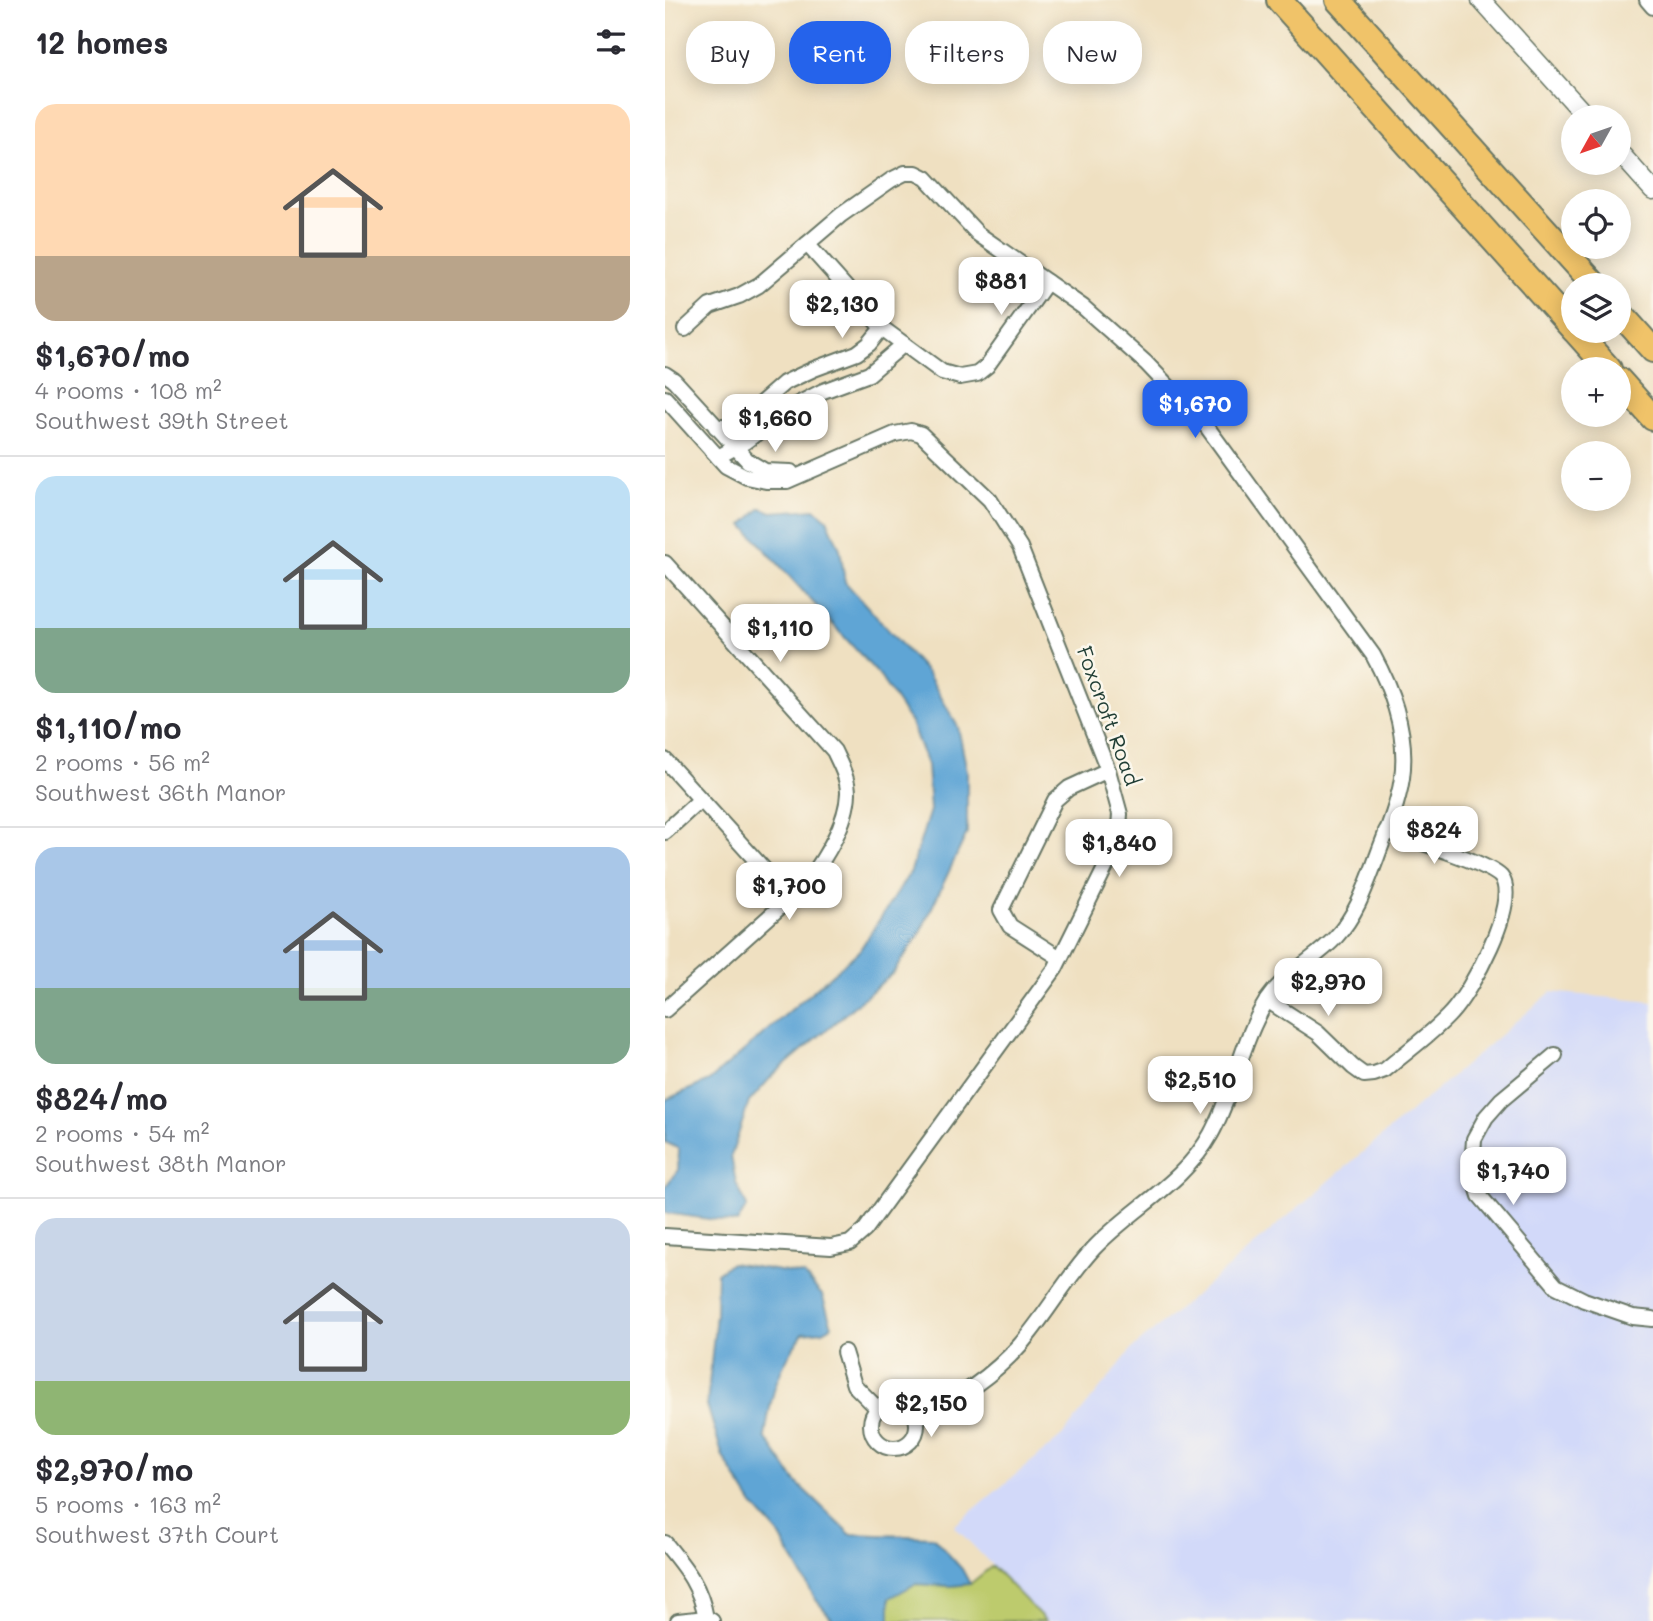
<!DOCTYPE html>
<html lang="en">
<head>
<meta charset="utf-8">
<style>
	:root { --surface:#fff; --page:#f7f7f7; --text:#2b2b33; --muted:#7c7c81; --line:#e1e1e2; --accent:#2563eb }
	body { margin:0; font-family:Mali,sans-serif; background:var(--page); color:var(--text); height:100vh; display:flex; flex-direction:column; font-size:26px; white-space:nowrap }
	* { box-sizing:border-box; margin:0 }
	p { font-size:23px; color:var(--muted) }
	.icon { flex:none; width:38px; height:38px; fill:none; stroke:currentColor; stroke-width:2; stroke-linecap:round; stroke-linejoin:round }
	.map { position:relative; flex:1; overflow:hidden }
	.details { display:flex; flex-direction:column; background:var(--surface); width:665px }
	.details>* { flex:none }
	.banner { position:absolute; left:21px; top:21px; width:665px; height:63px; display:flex; gap:14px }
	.needle { width:46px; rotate:230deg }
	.buttons { position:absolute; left:896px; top:105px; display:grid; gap:14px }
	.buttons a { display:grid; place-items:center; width:70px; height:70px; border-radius:50%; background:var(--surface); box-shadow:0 4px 18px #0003; font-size:35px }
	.price { position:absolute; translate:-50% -60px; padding:0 16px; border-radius:14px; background:#fff; color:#222; font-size:23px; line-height:46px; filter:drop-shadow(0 2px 4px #0008) }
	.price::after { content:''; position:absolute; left:50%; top:42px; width:21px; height:16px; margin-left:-10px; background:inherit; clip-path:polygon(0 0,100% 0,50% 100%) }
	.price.selected { background:var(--accent); color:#fff }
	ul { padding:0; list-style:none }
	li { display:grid; align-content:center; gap:14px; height:371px; padding:0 35px }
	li+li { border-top:2px solid var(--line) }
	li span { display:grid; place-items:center; height:217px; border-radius:21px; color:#555 }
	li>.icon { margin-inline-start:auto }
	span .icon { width:126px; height:126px; fill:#fffc; stroke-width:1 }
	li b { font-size:30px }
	h2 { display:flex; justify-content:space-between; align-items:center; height:84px; padding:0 35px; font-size:30px }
	.tag { padding:0 24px; border-radius:28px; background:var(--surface); box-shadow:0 4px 18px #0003; font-size:24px; line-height:63px }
	.tag.selected { background:var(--accent); color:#fff }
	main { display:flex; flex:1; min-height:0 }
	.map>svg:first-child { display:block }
</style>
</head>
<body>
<main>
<section class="details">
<h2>12 homes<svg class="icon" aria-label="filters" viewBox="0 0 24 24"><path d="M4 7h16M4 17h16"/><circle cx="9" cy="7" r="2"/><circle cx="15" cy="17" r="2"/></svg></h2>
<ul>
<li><span style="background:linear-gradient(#ffd9b3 70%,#b9a48a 0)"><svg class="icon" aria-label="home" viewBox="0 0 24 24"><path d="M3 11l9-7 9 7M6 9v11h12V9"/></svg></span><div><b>$1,670/mo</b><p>4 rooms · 108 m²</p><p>Southwest 39th Street</p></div></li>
<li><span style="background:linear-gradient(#bfe0f5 70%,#7fa58c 0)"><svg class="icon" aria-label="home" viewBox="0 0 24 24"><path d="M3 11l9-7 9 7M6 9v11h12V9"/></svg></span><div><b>$1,110/mo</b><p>2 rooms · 56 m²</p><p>Southwest 36th Manor</p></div></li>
<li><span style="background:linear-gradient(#a9c7e8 65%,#7fa58c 0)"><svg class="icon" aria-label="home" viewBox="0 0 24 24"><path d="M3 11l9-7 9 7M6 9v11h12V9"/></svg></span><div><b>$824/mo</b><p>2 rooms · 54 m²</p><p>Southwest 38th Manor</p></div></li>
<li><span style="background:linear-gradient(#c9d6e8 75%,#8fb573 0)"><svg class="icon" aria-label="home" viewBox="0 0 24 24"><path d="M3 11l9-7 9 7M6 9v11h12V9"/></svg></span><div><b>$2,970/mo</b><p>5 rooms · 163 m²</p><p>Southwest 37th Court</p></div></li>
</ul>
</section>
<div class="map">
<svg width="988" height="1621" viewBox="0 0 988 1621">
	<rect width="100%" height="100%" fill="#fbf7ec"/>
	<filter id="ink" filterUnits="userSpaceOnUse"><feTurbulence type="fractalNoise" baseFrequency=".0143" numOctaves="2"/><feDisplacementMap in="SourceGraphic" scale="14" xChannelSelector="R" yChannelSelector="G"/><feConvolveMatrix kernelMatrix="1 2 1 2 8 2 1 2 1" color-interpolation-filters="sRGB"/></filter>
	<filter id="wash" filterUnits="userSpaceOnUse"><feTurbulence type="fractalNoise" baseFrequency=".00686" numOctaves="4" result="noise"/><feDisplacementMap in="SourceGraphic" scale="28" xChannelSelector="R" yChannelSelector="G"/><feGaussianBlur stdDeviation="1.57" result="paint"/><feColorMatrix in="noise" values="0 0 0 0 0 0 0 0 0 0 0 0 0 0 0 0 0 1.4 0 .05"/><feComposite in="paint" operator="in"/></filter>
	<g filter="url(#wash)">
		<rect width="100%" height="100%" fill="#efe0c1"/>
		<polygon fill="#d2d9f9" points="886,992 988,1002 988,1621 381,1621 289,1526 397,1436 467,1349"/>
		<polygon fill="#bdcb6d" stroke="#6e8450" stroke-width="2" points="327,1566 381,1621 225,1621 224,1598 250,1584 286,1586 305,1584"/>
		<g fill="#5fa5d5" stroke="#3f7184" stroke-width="2">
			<polygon points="96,508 107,512 150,509 162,519 175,549 180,582 263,674 293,727 302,771 302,833 255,933 228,973 107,1076 84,1102 66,1156 71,1183 82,1206 72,1223 0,1213 0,1187 13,1170 14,1149 0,1142 0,1100 44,1081 194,951 246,871 265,810 262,765 246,723 214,675 78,525"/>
			<path d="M66,1263L139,1275L157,1295L167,1326L158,1331L138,1333C112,1370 106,1394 100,1437L131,1482L185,1534L268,1537L297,1569L305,1584L286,1586L250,1584L225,1598V1621H169L151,1600L113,1533L88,1505L58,1457L42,1405L51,1314L52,1273Z"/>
		</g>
	</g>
	<g filter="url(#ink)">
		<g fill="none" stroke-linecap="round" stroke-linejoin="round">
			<g stroke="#687665" stroke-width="18">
				<g id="minor">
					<polyline points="982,0 988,7"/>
					<polyline points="142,244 217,328 277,372 295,377 312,374 322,366 382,282"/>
					<path d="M20,329L45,306L74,296L94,285L176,215L226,180L240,173H251L261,178L313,234L418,307L481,363L542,427L708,655C732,699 747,748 733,797C728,818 719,837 712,857C701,886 692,914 671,937C650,960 618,974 601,1002C576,1042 569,1092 546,1134C519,1183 467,1208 429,1248C401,1278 382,1314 355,1345C326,1378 292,1400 252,1418"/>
					<polyline points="0,374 9,380 83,461 100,471 126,472"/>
					<polyline points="0,398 61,466 82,477 101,481 122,481 230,434 246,431 256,434 325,500 355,547 443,770 455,814 453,842 390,969 200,1230 185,1243 166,1247 0,1236"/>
					<polyline points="51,427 62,427 79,418 119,383 149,369 192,353 204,344 217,328"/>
					<polyline points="53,457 80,442 127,407 158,391 204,374 239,344"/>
					<path d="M0,563L169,751C175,764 183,778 183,793C182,824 160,858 142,883L0,1010"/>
					<polyline points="0,760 125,898"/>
					<polyline points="0,832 35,800"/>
					<polyline points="395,958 345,926 336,910 390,800 404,788 443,770"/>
					<path d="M602,1000L653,1033L688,1067L699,1075L709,1074L720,1070C742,1051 767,1034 786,1013C805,993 856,901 836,877C822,862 745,839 721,831"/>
					<polyline points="890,1055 836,1100 821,1117 809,1139 807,1170 815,1196 891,1286 919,1300 968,1317 988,1319"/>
					<polyline points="179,1352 189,1385 213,1409"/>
					<circle cx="229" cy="1425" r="23"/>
					<path d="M0,1543C21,1569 35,1585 41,1618"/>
					<polyline points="13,1621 41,1618 47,1621"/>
				</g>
			</g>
			<g stroke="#687665" stroke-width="21">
				<g id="tertiary">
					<polyline points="816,0 922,117"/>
					<polyline points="954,152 988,190"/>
				</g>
			</g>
			<g stroke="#687665" stroke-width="28">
				<g id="motorway">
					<polyline points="614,0 908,329"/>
					<polyline points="673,0 930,285"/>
					<polyline points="954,312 988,350"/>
					<polyline points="910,331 944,369"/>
					<polyline points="954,380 988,418"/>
				</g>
			</g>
			<use href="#minor" stroke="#fff" stroke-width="14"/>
			<use href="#tertiary" stroke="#fff" stroke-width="18"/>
			<use href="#motorway" stroke="#f0c369" stroke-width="24"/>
		</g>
	</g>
	<g text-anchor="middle" stroke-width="5" stroke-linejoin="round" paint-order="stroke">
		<g font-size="21" fill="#1f3d34" stroke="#fbf7ec">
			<text transform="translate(443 716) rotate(70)" y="7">Foxcroft Road</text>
		</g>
	</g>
</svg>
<div class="buttons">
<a><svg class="needle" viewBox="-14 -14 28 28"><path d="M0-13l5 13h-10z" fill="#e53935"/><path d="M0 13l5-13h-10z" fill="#7c7c81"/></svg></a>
<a><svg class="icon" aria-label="locate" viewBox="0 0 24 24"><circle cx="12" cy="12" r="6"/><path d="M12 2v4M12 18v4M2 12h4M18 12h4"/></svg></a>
<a><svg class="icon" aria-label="layers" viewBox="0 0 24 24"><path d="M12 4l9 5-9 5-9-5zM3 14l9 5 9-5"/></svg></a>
<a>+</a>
<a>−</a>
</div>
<b class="price" style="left:336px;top:317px">$881</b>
<b class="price" style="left:177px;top:340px">$2,130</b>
<b class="price selected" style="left:530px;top:440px">$1,670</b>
<b class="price" style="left:110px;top:454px">$1,660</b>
<b class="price" style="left:115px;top:664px">$1,110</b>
<b class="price" style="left:769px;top:866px">$824</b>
<b class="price" style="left:454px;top:879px">$1,840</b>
<b class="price" style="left:124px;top:922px">$1,700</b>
<b class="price" style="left:663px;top:1018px">$2,970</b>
<b class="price" style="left:535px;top:1116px">$2,510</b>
<b class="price" style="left:848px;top:1207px">$1,740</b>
<b class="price" style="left:266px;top:1439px">$2,150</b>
<div class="banner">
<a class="tag">Buy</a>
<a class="tag selected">Rent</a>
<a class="tag">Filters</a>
<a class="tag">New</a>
</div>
</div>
</main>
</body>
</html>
